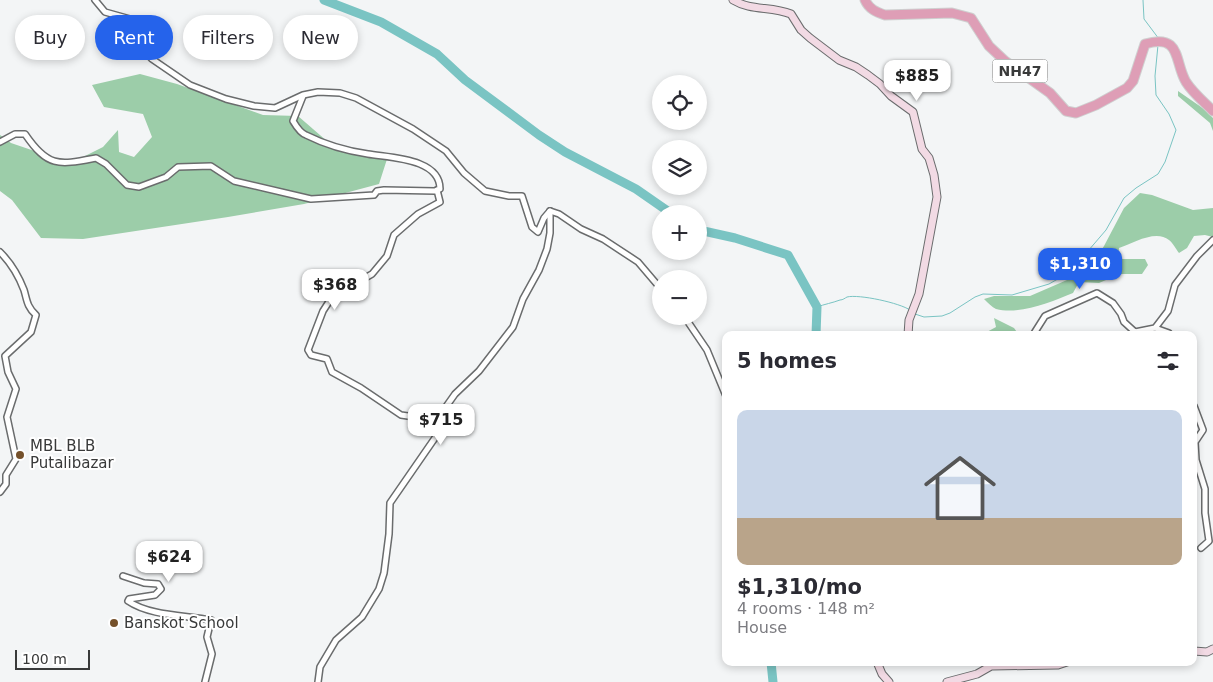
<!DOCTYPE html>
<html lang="en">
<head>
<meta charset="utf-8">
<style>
	:root { --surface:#fff; --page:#f2f2f3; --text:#2b2b33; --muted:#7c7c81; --accent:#2563eb }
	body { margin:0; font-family:"DejaVu Sans",sans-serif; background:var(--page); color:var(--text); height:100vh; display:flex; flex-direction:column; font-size:19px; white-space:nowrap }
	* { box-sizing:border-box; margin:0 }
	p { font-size:16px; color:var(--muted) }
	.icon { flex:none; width:28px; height:28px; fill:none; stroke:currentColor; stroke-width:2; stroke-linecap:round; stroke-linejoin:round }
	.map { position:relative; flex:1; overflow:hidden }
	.side { position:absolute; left:722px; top:331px; width:475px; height:335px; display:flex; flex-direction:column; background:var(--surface); border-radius:10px; box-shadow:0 2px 8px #0003 }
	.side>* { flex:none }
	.top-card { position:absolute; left:15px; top:15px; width:475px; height:45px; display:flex; gap:10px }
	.buttons { position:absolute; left:652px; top:75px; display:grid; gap:10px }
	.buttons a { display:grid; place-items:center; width:55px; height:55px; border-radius:50%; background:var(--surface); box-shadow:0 2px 8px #0003; font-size:25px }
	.scale { position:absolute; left:15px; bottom:12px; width:75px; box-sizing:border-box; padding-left:5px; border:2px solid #393a3a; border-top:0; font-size:14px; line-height:18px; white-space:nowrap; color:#393a3a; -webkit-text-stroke:4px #fff; paint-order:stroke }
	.price { position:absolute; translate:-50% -42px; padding:0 11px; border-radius:10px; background:#fff; color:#222; font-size:16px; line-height:32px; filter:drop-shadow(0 1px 2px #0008) }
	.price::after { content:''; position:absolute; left:50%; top:30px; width:15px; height:11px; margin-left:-8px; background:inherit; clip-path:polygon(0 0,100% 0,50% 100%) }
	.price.current { background:var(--accent); color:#fff }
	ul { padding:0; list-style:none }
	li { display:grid; align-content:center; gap:10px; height:265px; padding:0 15px }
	li span { display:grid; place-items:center; height:155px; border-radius:10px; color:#555 }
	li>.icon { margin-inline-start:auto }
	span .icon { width:90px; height:90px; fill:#fffc; stroke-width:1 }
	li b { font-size:21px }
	h2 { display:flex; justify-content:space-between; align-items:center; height:60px; padding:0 15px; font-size:21px }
	.tag { padding:0 18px; border-radius:22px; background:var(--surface); box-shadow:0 2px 8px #0003; font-size:18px; line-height:45px }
	.tag.current { background:var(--accent); color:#fff }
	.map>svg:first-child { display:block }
</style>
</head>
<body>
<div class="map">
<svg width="1213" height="682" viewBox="0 0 1213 682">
	<rect width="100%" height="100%" fill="#f3f5f6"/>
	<g fill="#9ccda9">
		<polygon points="140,74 177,84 263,115 298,116 328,142 388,156 379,184 304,204 228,217 83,239 41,238 12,200 0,191 0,135 11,143 58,159 77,160 103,147 118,130 119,152 134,157 152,137 143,114 104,107 92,85"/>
		<polygon points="1178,91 1204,109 1213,118 1213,131 1210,123 1178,96"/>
		<path d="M1140,193L1152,195L1193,210L1213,208V237L1205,235L1194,236L1187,248L1179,253C1176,249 1173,243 1169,240C1156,229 1133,243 1119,248L1118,259H1145L1148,265L1142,274H1120L1099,283L1079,282L1073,293C1051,302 1020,315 996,309C992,307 988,303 984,299L994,296H1030L1067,280L1091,267L1104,246L1124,208Z"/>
		<polygon points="994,318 1014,328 1019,335 970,335 972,333 985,333 996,327"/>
	</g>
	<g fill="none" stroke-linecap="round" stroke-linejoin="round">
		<g stroke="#7ac4c3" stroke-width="1">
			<polyline points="1143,0 1144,19 1159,39"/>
			<path d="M817,307C825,304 832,303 840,300C843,300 845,298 847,297C859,294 900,303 910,310"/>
			<polyline points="915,314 924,317 942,316 950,313 975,297 983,294 1012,295 1049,284 1070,272 1106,230 1124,198 1136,188 1158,174 1165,162 1176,130 1169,114 1156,95 1155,76 1158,45"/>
		</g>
		<g stroke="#7ac4c3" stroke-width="9">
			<polyline points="324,0 381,22 437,54 465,80 539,135 565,152 636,189 672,214"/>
			<polyline points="699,230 735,238 788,255 817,307 816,335"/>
			<polyline points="771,662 773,682"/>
		</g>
		<g stroke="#6a6c6d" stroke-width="8">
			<g id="minor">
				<polyline points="95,0 105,12 130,19 138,31 141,47 152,59 190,85 226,99 254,106 275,108 303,95 318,92 340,93 356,98 413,129 446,151 464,173 485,191 509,196 522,196 532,227 538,232 544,218 550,211 559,214 581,229 603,239 638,262 661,289"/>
				<path d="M0,142L15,134H25C48,168 59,165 96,158L106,164L127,185L139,187L166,177L178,167L211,166L234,181L311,199L374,195L377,191L384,190L435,191L440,189C440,158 390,158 368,154C347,151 324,144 306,135C300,133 296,126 293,121L303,96"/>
				<polyline points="437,190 440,202 418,214 394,235 387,256 372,274 332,297 323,311 308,350 311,355 327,359 332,372 361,388 401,415 428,419 438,418"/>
				<path d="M0,252C10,262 19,277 24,290C27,300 27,307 36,315L31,332L5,356L8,372L16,389L7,417L16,459L6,475V484L0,492"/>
				<polyline points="684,316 707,350 726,396"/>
				<polyline points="1155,328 1169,333 1170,335"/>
				<polyline points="1033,335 1045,316 1097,293 1113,303 1121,314 1124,322 1135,332 1155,328 1168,311 1175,285 1197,256 1213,240"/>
				<polyline points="1194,406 1203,430 1195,442 1196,460 1205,489 1205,513 1209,541 1201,548"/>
				<path d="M123,576L144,583L158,584L161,589L155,595L129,599L128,601C150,616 185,615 211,620L207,637L212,654L205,682"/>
				<polyline points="318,682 320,667 336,640 362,617 379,589 384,573 389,534 390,503 437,435 438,418 455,394 479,371 513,327 523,299 539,270 547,249 550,233 550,211"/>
			</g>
		</g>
		<g stroke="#6a6c6d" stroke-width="9">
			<g id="secondary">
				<path d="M733,0C751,11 771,6 791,14L801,30L810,38L839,60L856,67L868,75L880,84L891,96L913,112L922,149L929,158L934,175L937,197L919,294L909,320L908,335"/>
				<polyline points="1194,651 1207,652 1213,649"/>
				<polyline points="877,662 882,674 889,682"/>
				<polyline points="947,682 977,674 991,666 1058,665 1067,662"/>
			</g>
		</g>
		<g stroke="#cfd0d0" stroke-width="11">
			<path id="trunk" d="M865,0C869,9 876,12 885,15L952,13L971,18L989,46L1005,61L1050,93L1066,111L1076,113L1096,105L1127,88L1133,81L1145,44C1182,33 1174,62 1186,82C1193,93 1204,102 1213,111"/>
		</g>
		<use href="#minor" stroke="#fff" stroke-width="5"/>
		<use href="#secondary" stroke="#f2dae4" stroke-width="7"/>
		<use href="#trunk" stroke="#de9eb6" stroke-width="9"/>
	</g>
	<g fill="#75512b" stroke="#fff" stroke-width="2">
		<circle cx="20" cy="455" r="5"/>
		<circle cx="114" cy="623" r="5"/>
	</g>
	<g text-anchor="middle" stroke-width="4" stroke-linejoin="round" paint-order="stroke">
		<rect fill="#fff" stroke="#747575" stroke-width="1" x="992.5" y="59.5" width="55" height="23" rx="4"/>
		<g font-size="14" font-weight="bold" fill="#393a3a">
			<text x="1020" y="76">NH47</text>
		</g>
		<g font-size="15" fill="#393a3a" stroke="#fff" text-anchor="start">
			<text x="30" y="451">MBL BLB<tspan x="30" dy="17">Putalibazar</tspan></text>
			<text x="124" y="628">Banskot School</text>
		</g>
	</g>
</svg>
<div class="buttons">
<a><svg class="icon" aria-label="locate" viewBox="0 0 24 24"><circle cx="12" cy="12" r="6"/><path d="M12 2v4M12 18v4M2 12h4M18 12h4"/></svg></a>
<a><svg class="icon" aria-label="layers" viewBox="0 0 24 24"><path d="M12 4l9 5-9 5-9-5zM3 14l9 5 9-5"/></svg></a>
<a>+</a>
<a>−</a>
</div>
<div class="scale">100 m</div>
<b class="price" style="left:917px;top:102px">$885</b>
<b class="price current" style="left:1080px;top:290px">$1,310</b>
<b class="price" style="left:335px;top:311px">$368</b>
<b class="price" style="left:441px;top:446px">$715</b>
<b class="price" style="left:169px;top:583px">$624</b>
<div class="top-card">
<a class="tag">Buy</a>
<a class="tag current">Rent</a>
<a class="tag">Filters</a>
<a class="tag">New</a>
</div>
<section class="side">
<h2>5 homes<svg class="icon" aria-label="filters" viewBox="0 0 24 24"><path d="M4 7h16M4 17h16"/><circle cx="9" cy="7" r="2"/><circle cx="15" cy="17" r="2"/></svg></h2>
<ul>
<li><span style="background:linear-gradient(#c9d6e8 70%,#b9a48a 0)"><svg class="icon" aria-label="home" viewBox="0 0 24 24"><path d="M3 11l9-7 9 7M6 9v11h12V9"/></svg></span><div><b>$1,310/mo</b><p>4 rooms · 148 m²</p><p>House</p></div></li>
</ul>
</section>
</div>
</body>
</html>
